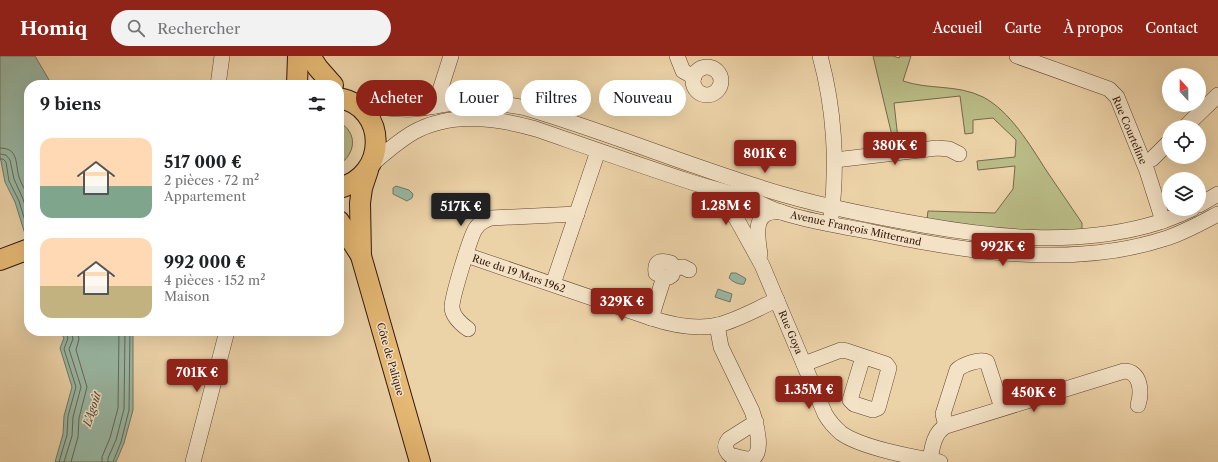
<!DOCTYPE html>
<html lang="fr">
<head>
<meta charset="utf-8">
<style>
	:root { --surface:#fff; --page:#f2f2f2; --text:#202124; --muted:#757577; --accent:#8f2418 }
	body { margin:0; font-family:"Libre Caslon Text",serif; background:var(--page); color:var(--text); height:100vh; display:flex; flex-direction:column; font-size:15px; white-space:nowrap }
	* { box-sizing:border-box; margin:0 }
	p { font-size:13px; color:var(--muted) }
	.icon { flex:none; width:22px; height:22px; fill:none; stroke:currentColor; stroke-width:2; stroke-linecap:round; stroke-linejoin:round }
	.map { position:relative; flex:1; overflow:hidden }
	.sheet { position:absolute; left:24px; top:24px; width:320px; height:256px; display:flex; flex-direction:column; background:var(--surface); border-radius:16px; box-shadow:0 4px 16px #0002 }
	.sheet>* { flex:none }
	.banner { position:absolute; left:356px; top:24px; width:380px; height:36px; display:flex; gap:8px }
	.needle { width:26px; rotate:339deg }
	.buttons { position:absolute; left:1162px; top:12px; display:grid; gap:8px }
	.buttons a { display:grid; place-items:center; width:44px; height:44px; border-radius:50%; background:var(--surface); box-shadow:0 4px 16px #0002; font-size:20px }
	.price { position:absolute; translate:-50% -34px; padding:0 9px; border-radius:4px; background:var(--accent); color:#fff; font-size:13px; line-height:26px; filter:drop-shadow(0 1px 2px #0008) }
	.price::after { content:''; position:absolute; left:50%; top:24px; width:12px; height:9px; margin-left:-6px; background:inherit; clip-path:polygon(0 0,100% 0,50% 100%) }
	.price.active { background:#222; color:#fff }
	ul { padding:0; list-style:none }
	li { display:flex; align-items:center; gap:12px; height:100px; padding:0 16px }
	li span { display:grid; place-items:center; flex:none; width:112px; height:80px; border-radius:12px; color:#555 }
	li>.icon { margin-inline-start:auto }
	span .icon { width:48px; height:48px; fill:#fffc; stroke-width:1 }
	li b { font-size:17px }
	h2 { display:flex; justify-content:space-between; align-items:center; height:48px; padding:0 16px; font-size:17px }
	.pill { padding:0 14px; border-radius:18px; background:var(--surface); box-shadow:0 4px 16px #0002; font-size:14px; line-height:36px }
	.pill.active { background:var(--accent); color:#fff }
	header { display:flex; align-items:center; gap:24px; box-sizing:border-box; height:56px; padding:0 20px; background:var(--accent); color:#fff }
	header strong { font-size:19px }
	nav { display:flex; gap:22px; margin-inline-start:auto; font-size:14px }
	.search { width:280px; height:36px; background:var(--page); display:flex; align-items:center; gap:10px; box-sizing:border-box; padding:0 14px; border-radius:22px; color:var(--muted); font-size:15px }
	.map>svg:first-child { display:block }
</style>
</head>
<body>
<header>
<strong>Homiq</strong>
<div class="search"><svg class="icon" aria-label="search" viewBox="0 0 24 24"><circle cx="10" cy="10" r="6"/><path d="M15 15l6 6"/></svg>Rechercher</div>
<nav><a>Accueil</a><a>Carte</a><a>À propos</a><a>Contact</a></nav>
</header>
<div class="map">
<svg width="1218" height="406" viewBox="0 0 1218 406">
	<rect width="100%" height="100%" fill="#ecd2a7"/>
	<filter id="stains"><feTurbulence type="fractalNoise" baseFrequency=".005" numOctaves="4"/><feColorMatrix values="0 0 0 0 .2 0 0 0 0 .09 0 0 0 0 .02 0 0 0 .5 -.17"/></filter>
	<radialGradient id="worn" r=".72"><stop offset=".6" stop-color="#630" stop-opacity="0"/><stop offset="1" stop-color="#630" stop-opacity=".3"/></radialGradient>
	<g fill="#b9bb86" stroke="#766848">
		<path d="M873,0H893L899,2L900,0H911L903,25C929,34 957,28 983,41C1010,55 1030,89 1046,114C1058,132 1070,149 1082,167V174L1045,176L1002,174L927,163L928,155L995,157L1013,133L1015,110L978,114L977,105L1015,101L1016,84L993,62L973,64V77L965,78L960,40L894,47L898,83L893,84Z"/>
		<path d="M339,66C358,77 356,97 339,109Z"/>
	</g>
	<g fill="#99b8a4" stroke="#707767">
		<polygon points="0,0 35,0 52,29 29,29 29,187 25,178 15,146 5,126 0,100"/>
		<polygon points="396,130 409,134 413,138 412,142 407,145 393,138 393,132"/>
		<path d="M731,217H736L745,222L746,223L744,228C739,229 733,226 729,222Z"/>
		<polygon points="718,233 732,238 730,246 715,241"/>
		<polygon points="60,275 133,275 133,354 124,387 116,406 55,406 63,378 64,360 72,331 60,292 64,282"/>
	</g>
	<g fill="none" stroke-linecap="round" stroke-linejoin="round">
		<g stroke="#666758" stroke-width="1">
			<path d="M0,92C19,92 15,107 19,121C21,128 26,135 29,142"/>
			<polyline points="0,98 6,99 10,104 14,123 23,143 29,162"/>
			<polyline points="0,103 3,103 6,106 9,125 19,145 29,178"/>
			<polyline points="59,406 67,379 68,360 76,331 64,293 68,282 65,275"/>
			<polyline points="64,406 72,380 73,361 81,331 69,293 73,283 71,275"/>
			<polyline points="71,406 78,381 79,362 87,331 76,294 79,283 77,275"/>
			<polyline points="102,406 102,401 110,382 118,352 119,275"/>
			<polyline points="108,406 108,402 116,384 124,353 125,275"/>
			<polyline points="113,406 121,386 129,354 130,275"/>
		</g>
		<g stroke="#614532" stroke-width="16">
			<g id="minor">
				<polyline points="677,0 683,15 694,21"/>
				<path d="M820,0C834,51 838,108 831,161"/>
				<polyline points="1017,0 1109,33 1117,41 1147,115 1163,165"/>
				<circle cx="707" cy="25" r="14"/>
				<polyline points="218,29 222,0"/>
				<path d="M354,47C373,51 394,54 414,53C430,52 446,47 463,46C484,45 505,48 526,52C614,78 698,114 785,139C830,152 877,161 923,169C996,182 1074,189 1146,170C1162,166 1177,160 1192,153"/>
				<polyline points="435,50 451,0"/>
				<polyline points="1185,71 1218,39"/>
				<polyline points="835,104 937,92 949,93 959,98"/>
				<polyline points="1144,106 1152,103 1169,86"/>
				<path d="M371,109C385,97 398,85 414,76C452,55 497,62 536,73C588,91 639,109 691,126C709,132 727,136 745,141C758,145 769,153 781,156C810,166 842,170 872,176C965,196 1074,213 1167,182C1185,176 1201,167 1218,158"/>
				<path d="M707,135L722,146L736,162L762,209L825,358C829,365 834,371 841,377C862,392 913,401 940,406"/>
				<polyline points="1199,149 1218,138"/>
				<path d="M760,198C757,179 752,153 781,156"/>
				<path d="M466,199L651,262C672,269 696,274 718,269C738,264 758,252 777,244"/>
				<polyline points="674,212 683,211 689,214"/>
				<polyline points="553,228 598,95"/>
				<path d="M651,262L664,221H669L672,219L674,212L671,207C662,204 654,204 656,217L664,221"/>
				<path d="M717,269L721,291L752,355C755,364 767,403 748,403C742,403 735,400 730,399C725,394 724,389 729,383L756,366"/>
				<path d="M468,273C461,268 453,261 452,252C451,244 471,178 476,172C480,166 485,164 491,162L577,158"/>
				<polyline points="804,308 841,294 847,295 886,308 889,312 878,352 873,354 854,348 850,344 863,301"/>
				<path d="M946,370L943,358L957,314C962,309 980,302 987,306L1002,352"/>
				<path d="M930,404C932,392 934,376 946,370L1124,315C1141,315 1142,336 1138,349"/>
				<polyline points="193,406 227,275"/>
			</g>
		</g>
		<g stroke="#33160b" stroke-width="22">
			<g id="major">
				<polyline points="310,0 318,12 333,29"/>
				<polyline points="297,29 298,0"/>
				<path d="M339,42C388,51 388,120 339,132"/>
				<polyline points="368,114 362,132 360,147 361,200 420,406"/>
				<polyline points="339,165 360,198"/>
				<polyline points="0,204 29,193"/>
			</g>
		</g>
		<use href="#minor" stroke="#f3e2c6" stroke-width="15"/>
		<use href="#major" stroke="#e6b974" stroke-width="20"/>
	</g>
	<g text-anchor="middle" stroke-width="3" stroke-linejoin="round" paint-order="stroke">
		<g font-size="10" fill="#33160b" stroke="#f3e2c6">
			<text transform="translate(1130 74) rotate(67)" y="4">Rue Courteline</text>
			<text transform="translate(856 172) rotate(12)" y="4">Avenue François Mitterrand</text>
			<text transform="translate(519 217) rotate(19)" y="4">Rue du 19 Mars 1962</text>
			<text transform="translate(791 276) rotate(67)" y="4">Rue Goya</text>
			<text transform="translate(391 303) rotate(74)" y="4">Côte de Palique</text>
		</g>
		<g font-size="11" font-style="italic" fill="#524739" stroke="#f3e2c6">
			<text transform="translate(92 353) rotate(-72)" y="4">L'Agoût</text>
		</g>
	</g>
	<rect width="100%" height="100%" filter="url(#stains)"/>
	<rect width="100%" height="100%" fill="url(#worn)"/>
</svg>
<div class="buttons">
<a><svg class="needle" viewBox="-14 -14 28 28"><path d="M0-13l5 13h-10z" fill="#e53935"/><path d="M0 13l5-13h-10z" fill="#757577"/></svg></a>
<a><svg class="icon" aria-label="locate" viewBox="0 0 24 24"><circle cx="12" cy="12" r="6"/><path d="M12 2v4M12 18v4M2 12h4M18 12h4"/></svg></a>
<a><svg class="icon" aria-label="layers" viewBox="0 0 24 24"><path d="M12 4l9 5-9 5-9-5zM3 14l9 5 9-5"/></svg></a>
</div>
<b class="price" style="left:895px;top:110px">380K €</b>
<b class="price" style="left:765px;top:118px">801K €</b>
<b class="price" style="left:726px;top:170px">1.28M €</b>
<b class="price active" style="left:461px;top:171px">517K €</b>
<b class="price" style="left:1003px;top:211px">992K €</b>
<b class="price" style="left:622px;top:266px">329K €</b>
<b class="price" style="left:197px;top:337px">701K €</b>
<b class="price" style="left:809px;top:354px">1.35M €</b>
<b class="price" style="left:1034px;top:357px">450K €</b>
<div class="banner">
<a class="pill active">Acheter</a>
<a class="pill">Louer</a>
<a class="pill">Filtres</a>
<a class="pill">Nouveau</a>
</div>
<section class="sheet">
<h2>9 biens<svg class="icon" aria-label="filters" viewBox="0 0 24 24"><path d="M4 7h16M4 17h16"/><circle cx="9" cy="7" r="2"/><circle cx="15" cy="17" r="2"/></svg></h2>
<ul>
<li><span style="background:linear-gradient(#ffd9b3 60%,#7fa58c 0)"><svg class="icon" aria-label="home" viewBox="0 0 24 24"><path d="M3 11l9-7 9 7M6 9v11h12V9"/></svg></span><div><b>517 000 €</b><p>2 pièces · 72 m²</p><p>Appartement</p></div></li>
<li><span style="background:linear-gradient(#ffd9b3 60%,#c2b280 0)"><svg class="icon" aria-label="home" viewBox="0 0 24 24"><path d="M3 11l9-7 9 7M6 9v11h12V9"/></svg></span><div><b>992 000 €</b><p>4 pièces · 152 m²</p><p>Maison</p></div></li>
</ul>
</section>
</div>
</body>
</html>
